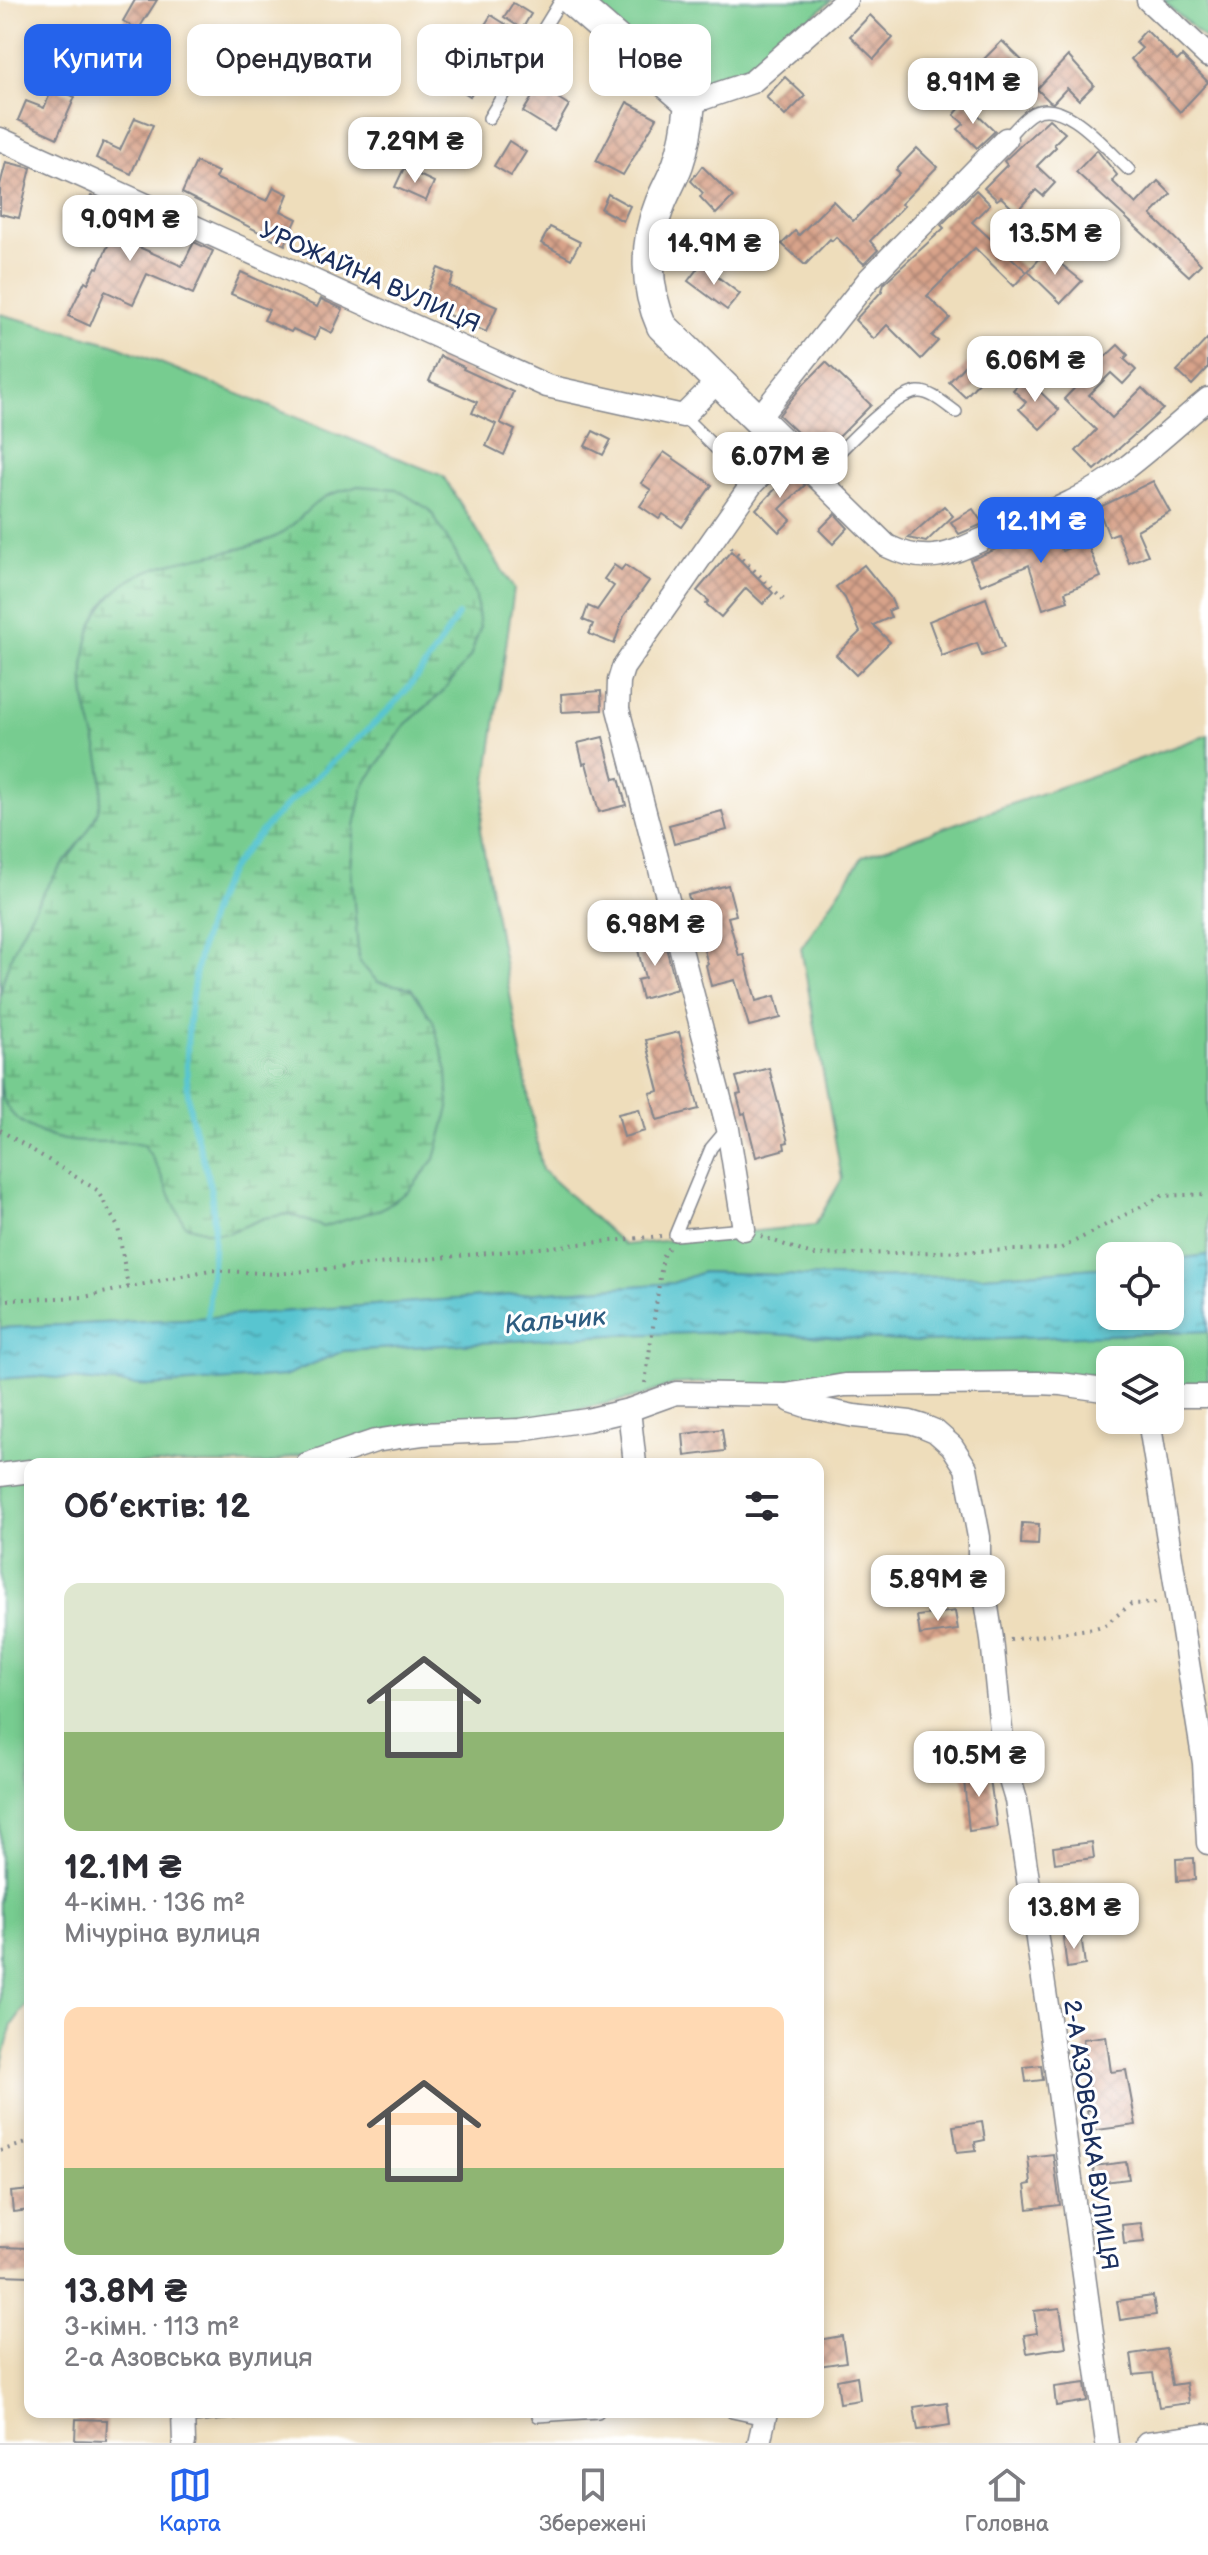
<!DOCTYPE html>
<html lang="uk">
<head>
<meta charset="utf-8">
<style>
	:root { --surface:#fff; --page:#f7f7f7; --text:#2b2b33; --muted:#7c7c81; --line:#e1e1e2; --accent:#2563eb }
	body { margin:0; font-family:"Balsamiq Sans",sans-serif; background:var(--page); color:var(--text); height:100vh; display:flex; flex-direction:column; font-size:30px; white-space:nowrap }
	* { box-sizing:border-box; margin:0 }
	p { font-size:26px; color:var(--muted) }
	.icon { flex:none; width:44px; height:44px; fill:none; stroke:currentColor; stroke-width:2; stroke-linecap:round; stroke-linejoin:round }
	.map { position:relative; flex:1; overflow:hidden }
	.panel { position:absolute; left:24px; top:1458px; width:800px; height:960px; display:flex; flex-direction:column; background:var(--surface); border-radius:16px; box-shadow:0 4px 12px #0003 }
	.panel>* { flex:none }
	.hud { position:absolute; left:24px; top:24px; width:800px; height:72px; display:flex; gap:16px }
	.tools { position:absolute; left:1096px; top:1242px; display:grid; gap:16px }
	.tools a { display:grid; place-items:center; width:88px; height:88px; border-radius:16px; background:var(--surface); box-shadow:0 4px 12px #0003; font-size:40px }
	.price { position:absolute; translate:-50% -68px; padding:0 18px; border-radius:16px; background:#fff; color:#222; font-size:26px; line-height:52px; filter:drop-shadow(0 2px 4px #0008) }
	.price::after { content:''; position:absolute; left:50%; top:48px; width:24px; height:18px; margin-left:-12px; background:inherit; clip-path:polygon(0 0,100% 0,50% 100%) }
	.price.active { background:var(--accent); color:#fff }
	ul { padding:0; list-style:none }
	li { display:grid; align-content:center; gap:16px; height:424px; padding:0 40px }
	li span { display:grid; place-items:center; height:248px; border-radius:16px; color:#555 }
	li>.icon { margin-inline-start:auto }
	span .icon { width:144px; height:144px; fill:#fffc; stroke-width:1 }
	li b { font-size:34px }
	h2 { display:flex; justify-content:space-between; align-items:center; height:96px; padding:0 40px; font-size:34px }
	.chip { padding:0 28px; border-radius:16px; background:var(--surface); box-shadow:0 4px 12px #0003; font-size:28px; line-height:72px }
	.chip.active { background:var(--accent); color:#fff }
	.tab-bar { display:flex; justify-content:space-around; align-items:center; height:112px; border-top:2px solid var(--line); background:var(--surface); font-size:22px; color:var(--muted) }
	.tab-bar a { display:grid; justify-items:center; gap:4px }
	.tab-bar .active { color:var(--accent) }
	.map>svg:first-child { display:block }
</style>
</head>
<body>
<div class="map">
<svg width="1208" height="2443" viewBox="0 0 1208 2443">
	<defs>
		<pattern id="wetland-marsh" width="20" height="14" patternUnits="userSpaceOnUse" patternTransform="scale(2)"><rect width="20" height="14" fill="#77cc90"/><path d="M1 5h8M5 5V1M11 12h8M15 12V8" fill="none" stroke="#61a679"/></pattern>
		<pattern id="water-ripples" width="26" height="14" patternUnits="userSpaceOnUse" patternTransform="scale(2)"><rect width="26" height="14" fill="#58c5d0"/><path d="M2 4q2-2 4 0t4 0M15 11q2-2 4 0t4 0" fill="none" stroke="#48a0ac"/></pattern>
		<pattern id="building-cross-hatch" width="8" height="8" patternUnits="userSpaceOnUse" patternTransform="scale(2)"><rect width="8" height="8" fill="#d8a38a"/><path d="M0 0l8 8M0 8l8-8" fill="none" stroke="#ae8574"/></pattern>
	</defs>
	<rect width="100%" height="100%" fill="#fff"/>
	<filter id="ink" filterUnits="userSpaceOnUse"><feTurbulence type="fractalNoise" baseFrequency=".0125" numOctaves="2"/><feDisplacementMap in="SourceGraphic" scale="16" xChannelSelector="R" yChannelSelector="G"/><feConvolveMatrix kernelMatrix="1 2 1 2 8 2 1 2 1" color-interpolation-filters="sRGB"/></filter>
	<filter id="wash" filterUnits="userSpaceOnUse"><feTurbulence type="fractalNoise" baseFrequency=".006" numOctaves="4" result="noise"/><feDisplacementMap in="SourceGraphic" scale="32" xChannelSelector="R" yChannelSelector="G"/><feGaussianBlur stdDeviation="1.8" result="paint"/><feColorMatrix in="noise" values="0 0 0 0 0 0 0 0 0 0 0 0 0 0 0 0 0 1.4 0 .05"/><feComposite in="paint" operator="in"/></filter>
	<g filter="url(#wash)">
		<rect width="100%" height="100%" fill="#edb"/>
		<g fill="#77cc90" stroke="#497e77" stroke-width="2">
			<polygon points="586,0 832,0 747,73 692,92"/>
			<polygon points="1163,0 1208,0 1208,42"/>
			<polygon points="0,314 113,344 443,476 514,589 480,830 542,1170 624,1245 815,1225 842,1179 801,948 863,856 1208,735 1208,1255 1170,1260 1170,1256 1110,1256 1110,1267 983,1276 857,1278 703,1272 673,1283 184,1319 0,1328"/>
			<polygon points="1208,1331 1208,1389 1170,1389 1170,1360 1110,1360 1110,1379 1091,1375 858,1375 819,1392 716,1382 674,1384 642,1396 552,1415 418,1424 353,1438 269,1464 30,1464 30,2000 12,2025 0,2071 0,1379 36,1376 148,1386 284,1376 343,1351 610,1335 735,1332 923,1342"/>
		</g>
		<path fill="url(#wetland-marsh)" stroke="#497e77" stroke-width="2" d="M358,486L396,489L430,510L456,554L476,597L480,628L470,657L441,694L406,724L364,785L355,826L351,868L359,962L378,982L411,988L433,1021L447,1071L449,1108L435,1159L409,1191L381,1209L323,1227L289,1214L264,1218L228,1233H213L185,1225C169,1198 162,1169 143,1144C109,1138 74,1148 42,1133C0,1114 0,1099 0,1057C0,1037 0,1015 0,996C6,957 33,907 55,875C70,853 94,830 100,803C107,771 94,739 87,708C80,676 84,629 105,603C146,550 221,563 277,536C295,527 306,508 323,498C333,492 347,490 358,486Z"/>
		<polygon fill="url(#water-ripples)" stroke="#3a7a97" stroke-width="2" points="1208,1255 1208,1331 923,1342 735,1332 610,1335 343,1351 284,1376 148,1386 36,1376 0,1379 0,1328 184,1319 673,1283 703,1272 857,1278 983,1276 1110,1267 1110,1316 1170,1316 1170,1260"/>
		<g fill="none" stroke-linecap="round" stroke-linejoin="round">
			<path stroke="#58c5d0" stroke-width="6" d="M207,1325C209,1287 216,1247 213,1209C211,1176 198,1147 191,1115C178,1051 196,915 236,862C280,804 339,759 390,708C418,680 438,647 458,615"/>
		</g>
		<g id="blocks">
			<g fill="url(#building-cross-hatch)">
				<polygon points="135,0 157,0 138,30 123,21"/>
				<polygon points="513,3 531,14 522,29 504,17"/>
				<polygon points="491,15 512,28 502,44 481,31"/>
				<polygon points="870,15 893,38 874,59 850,36"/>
				<polygon points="1146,30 1177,61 1182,56 1208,82 1180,112 1131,59 1142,48 1135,42"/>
				<polygon points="296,35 316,44 302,72 283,63"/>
				<polygon points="1002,41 1036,74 1018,93 1003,79 998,83 983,69 987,64 983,60"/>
				<polygon points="1068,56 1094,85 1079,100 1067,88 1053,103 1050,102 1037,89"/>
				<polygon points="466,60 485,72 470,96 451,84"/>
				<polygon points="785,77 805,96 785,116 766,97"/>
				<polygon points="539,86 569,105 554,131 523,112"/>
				<polygon points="53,87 75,97 57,138 18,120 26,101 44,108"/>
				<polygon points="627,102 657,118 623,175 596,161"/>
				<polygon points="965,102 995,131 977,148 958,129 964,124 954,115"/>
				<polygon points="135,118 153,125 131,174 96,158 103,142 120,150"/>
				<polygon points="1049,119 1065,133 1054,144 1056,147 1037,166 1055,183 1043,196 1036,190 1016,212 1001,197 997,200 984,188 1007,165 1004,161"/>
				<polygon points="509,141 526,152 511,176 494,166"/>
				<polygon points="917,148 937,167 901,204 904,206 870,241 878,250 864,264 836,237 832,241 830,239 805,265 782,244 795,231 799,235 833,201 853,221 900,173 896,170"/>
				<polygon points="1097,150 1117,175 1112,181 1136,204 1158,181 1171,194 1151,215 1201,264 1189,276 1076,172"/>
				<polygon points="6,162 31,168 19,218 0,214 0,185"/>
				<polygon points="196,162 218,172 215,178 267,201 274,187 288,194 281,211 297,219 285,245 182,193"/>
				<polygon points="702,166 733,197 716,214 700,197 703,193 691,181"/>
				<polygon points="404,168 434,182 426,201 395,187"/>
				<polygon points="976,190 990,204 972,222 1027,272 1014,286 975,248 927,296 950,318 932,336 938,341 921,359 887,325 874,339 855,320 882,291 884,283 944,228 941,225"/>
				<polygon points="608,194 630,206 623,221 601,209"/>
				<polygon points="91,196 145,220 134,245 182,266 194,242 213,251 193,294 147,274 133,304 105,291 90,326 68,316 85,281 88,283 96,267 98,268 113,234 81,219"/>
				<polygon points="550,227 580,242 571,259 541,243"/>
				<polygon points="1046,252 1082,281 1061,303 1028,271"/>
				<polygon points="701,264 740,294 727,310 688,281"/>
				<polygon points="438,268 454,275 449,286 497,307 486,332 422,303"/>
				<polygon points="241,272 317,307 321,299 343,309 332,333 320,327 315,339 293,329 291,332 264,320 269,310 231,294"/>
				<polygon points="1208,338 1208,368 1192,385 1177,371"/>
				<polygon points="1087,344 1103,359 1118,345 1128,355 1124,359 1136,370 1123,384 1111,373 1089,395 1112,418 1142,388 1163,409 1095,470 1076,451 1096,430 1064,399 1091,371 1076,356"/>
				<polygon points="440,356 464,367 463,369 513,392 500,423 515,430 504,455 486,446 496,424 472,413 477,402 429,381"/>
				<polygon points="826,362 871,405 818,458 804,446 800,435 779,415 802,386"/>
				<polygon points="967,363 983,378 965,397 949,382"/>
				<polygon points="1025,377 1059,410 1040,429 1019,409 1026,402 1013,390"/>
				<polygon points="593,431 611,440 603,455 585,446"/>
				<polygon points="664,452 712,485 682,527 663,514 659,519 640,506 651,490 641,483"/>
				<polygon points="787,468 805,485 780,509 791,520 779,532 756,509 782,482 778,478"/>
				<polygon points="1153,481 1170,512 1137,530 1148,555 1129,563 1117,533 1109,536 1098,508"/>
				<polygon points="944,506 953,516 926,542 908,538"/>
				<polygon points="973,509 983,524 959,534 951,522"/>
				<polygon points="835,514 848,528 833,544 819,530"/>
				<polygon points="1051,526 1062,551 1086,541 1101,577 1065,592 1068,601 1043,609 1029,565 981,585 970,560"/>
				<polygon points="731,551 773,593 763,604 746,588 721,617 706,604 709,601 697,591"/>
				<polygon points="614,565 621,570 625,565 649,581 624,616 614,644 589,634 593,624 583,620 588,606 597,610 614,586 604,579"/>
				<polygon points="864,565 890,597 895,608 888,611 891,617 873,625 890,642 856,675 836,655 860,632 845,598 836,587"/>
				<polygon points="986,598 1004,648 982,656 977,643 942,656 929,621"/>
				<polygon points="601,691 602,710 562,712 561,694"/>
				<polygon points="603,737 614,779 619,778 626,805 599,812 586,763 583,764 578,743"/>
				<polygon points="722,811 727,830 674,844 669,825"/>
				<polygon points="728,885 736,915 728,917 739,956 744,955 756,1001 775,996 781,1018 749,1026 735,980 711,986 706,965 708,964 688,895"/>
				<polygon points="663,936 677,989 642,999 637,980 645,978 636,942"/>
				<polygon points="679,1032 699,1109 657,1120 650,1093 659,1091 646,1040"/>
				<polygon points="769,1068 788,1142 784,1143 785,1149 756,1157 745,1113 742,1114 737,1095 741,1094 736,1077"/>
				<polygon points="639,1109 645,1131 624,1137 618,1114"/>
				<polygon points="722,1429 725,1451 685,1456 683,1434"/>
				<polygon points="1022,1523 1039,1524 1038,1545 1021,1544"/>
				<polygon points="955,1611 958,1630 920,1635 917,1616"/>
				<polygon points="988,1766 997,1827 969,1831 963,1770"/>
				<polygon points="1092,1842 1094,1858 1055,1863 1053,1847"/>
				<polygon points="1194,1858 1195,1880 1177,1881 1176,1859"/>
				<polygon points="1081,1934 1085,1965 1067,1968 1063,1937"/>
				<polygon points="1106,2036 1111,2072 1126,2070 1136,2125 1090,2131 1087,2110 1092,2110 1083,2039"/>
				<polygon points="1041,2065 1043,2080 1026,2082 1024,2067"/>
				<polygon points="982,2122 985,2140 975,2142 976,2150 957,2152 953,2126"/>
				<polygon points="1053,2154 1060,2205 1028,2209 1025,2185 1031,2184 1028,2157"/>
				<polygon points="1126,2162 1129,2179 1096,2183 1093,2166"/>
				<polygon points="30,2190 30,2210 13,2212 11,2192"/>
				<polygon points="1141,2223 1144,2242 1124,2244 1122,2225"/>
				<polygon points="0,2247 30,2248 30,2276 0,2275"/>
				<polygon points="1153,2296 1156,2315 1120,2320 1117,2301"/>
				<polygon points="1060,2308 1066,2347 1027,2353 1024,2335 1037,2333 1034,2311"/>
				<polygon points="842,2336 846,2362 818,2366 818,2340"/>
				<polygon points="1166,2349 1172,2385 1186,2383 1189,2403 1159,2407 1153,2373 1134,2375 1131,2354"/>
				<polygon points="857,2376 860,2400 840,2403 837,2380"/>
				<polygon points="1085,2383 1087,2401 1056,2406 1054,2387"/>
				<polygon points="947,2402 950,2425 918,2430 914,2407"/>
				<polygon points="76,2419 107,2420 106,2441 75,2440"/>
			</g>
		</g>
	</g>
	<g filter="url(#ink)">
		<use href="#blocks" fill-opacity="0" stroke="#84868c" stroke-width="2"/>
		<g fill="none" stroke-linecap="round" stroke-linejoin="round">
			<g stroke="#84868c" stroke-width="14">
				<g id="lane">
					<polyline points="489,118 561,0"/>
					<path d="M1006,139C1014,131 1023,118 1033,113C1066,97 1106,149 1129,170"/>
					<polyline points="683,416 752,484"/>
					<path d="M816,476C836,456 891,394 918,392C931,391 946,405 956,412"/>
					<polyline points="727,1129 711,1148 675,1235 744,1229"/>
					<polyline points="732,2412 764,2419"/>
					<polyline points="538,2416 598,2412"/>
					<polyline points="183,2418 240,2412"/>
				</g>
			</g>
			<g stroke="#84868c" stroke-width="25">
				<g id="street">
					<polyline points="1148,0 1208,56"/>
					<polyline points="690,103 752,82 846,0"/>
					<polyline points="0,139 547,386 683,416 718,381"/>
					<polyline points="758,419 869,279 1006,139"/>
					<path d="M744,1229L728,1129L618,709L619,681L623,668L752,484L787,448L887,546C932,568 955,551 997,533C1022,523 1047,514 1071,502C1122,478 1165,434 1208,399"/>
					<polyline points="786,1395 791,1401 806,1406 854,1416 910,1422 923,1426 935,1431 952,1446 966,1468 979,1537 979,1556 992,1639 1004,1760 1016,1800 1048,2012 1107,2443"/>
					<polyline points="1170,1396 1208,1396"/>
					<polyline points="629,1410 635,1464"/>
					<polyline points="1149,1420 1204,1763 1208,1843"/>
					<polyline points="307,1464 375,1441 400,1437 422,1434 520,1430 587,1420 629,1410 676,1393 786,1395 845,1385 1038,1383 1061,1384 1110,1391"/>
					<polyline points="0,1475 30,1471"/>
					<polyline points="183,2412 184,2443"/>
					<polyline points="759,2443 766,2412"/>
					<polyline points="1147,2443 1208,2435"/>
				</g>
			</g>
			<g stroke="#84868c" stroke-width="33">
				<path id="secondary" d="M571,0L690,103C688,124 685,144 678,164C673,178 665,191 660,204C644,243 645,288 662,326L787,448"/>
			</g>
			<g stroke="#84868c" stroke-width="4" stroke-dasharray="2 6" stroke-linecap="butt">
				<polyline points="731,547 786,602"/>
				<polyline points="0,1130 97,1190 118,1227 128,1287"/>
				<polyline points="761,1236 812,1255 1060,1249 1161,1196 1208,1194"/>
				<polyline points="0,1300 84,1297 210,1270 276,1274 661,1236"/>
				<polyline points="645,1383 663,1256 669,1247"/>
				<polyline points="1010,1640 1095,1628 1105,1625 1131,1604 1160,1603"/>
				<polyline points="0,2151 30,2142"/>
			</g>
			<use href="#lane" stroke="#fff" stroke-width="11"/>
			<use href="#street" stroke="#fff" stroke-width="22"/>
			<use href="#secondary" stroke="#fff" stroke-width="30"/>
		</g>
	</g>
	<g text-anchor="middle" stroke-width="6" stroke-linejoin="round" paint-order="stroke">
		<g font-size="24" fill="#1b2f5e" stroke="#fff">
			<text transform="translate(370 277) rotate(24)" y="8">УРОЖАЙНА ВУЛИЦЯ</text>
			<text transform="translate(1091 2135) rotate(82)" y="8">2-А АЗОВСЬКА ВУЛИЦЯ</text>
		</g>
		<g font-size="26" font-style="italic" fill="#2d5c80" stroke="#fff">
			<text transform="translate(555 1320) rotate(-5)" y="9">Кальчик</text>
		</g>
	</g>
</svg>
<div class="tools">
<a><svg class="icon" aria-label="locate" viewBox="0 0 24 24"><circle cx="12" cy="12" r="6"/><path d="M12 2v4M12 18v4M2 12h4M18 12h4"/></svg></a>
<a><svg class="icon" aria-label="layers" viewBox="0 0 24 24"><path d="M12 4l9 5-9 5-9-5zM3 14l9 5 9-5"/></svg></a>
</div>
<b class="price" style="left:973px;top:126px">8.91M ₴</b>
<b class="price" style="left:415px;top:185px">7.29M ₴</b>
<b class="price" style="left:130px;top:263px">9.09M ₴</b>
<b class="price" style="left:1055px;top:277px">13.5M ₴</b>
<b class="price" style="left:714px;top:287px">14.9M ₴</b>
<b class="price" style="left:1035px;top:404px">6.06M ₴</b>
<b class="price" style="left:780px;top:500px">6.07M ₴</b>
<b class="price active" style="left:1041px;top:565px">12.1M ₴</b>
<b class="price" style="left:655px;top:968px">6.98M ₴</b>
<b class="price" style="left:938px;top:1623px">5.89M ₴</b>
<b class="price" style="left:979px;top:1799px">10.5M ₴</b>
<b class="price" style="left:1074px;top:1951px">13.8M ₴</b>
<div class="hud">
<a class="chip active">Купити</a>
<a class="chip">Орендувати</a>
<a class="chip">Фільтри</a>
<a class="chip">Нове</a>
</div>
<section class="panel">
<h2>Об’єктів: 12<svg class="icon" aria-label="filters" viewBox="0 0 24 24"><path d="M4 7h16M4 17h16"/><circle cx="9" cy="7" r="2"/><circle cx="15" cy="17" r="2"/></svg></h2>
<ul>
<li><span style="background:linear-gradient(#dfe7d0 60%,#8fb573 0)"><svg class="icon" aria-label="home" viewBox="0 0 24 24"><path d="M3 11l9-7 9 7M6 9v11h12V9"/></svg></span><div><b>12.1M ₴</b><p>4-кімн. · 136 m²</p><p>Мічуріна вулиця</p></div></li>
<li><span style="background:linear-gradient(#ffd9b3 65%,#8fb573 0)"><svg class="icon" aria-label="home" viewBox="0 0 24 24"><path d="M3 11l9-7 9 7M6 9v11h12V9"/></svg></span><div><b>13.8M ₴</b><p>3-кімн. · 113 m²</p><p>2-а Азовська вулиця</p></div></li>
</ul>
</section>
</div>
<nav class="tab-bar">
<a class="active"><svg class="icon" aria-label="map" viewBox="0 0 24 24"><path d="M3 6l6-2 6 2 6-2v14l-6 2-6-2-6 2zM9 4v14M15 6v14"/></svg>Карта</a>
<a><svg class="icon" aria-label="saved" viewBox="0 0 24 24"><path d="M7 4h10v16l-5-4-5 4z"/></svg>Збережені</a>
<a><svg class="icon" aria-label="home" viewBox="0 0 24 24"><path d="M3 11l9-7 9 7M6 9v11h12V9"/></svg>Головна</a>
</nav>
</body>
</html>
